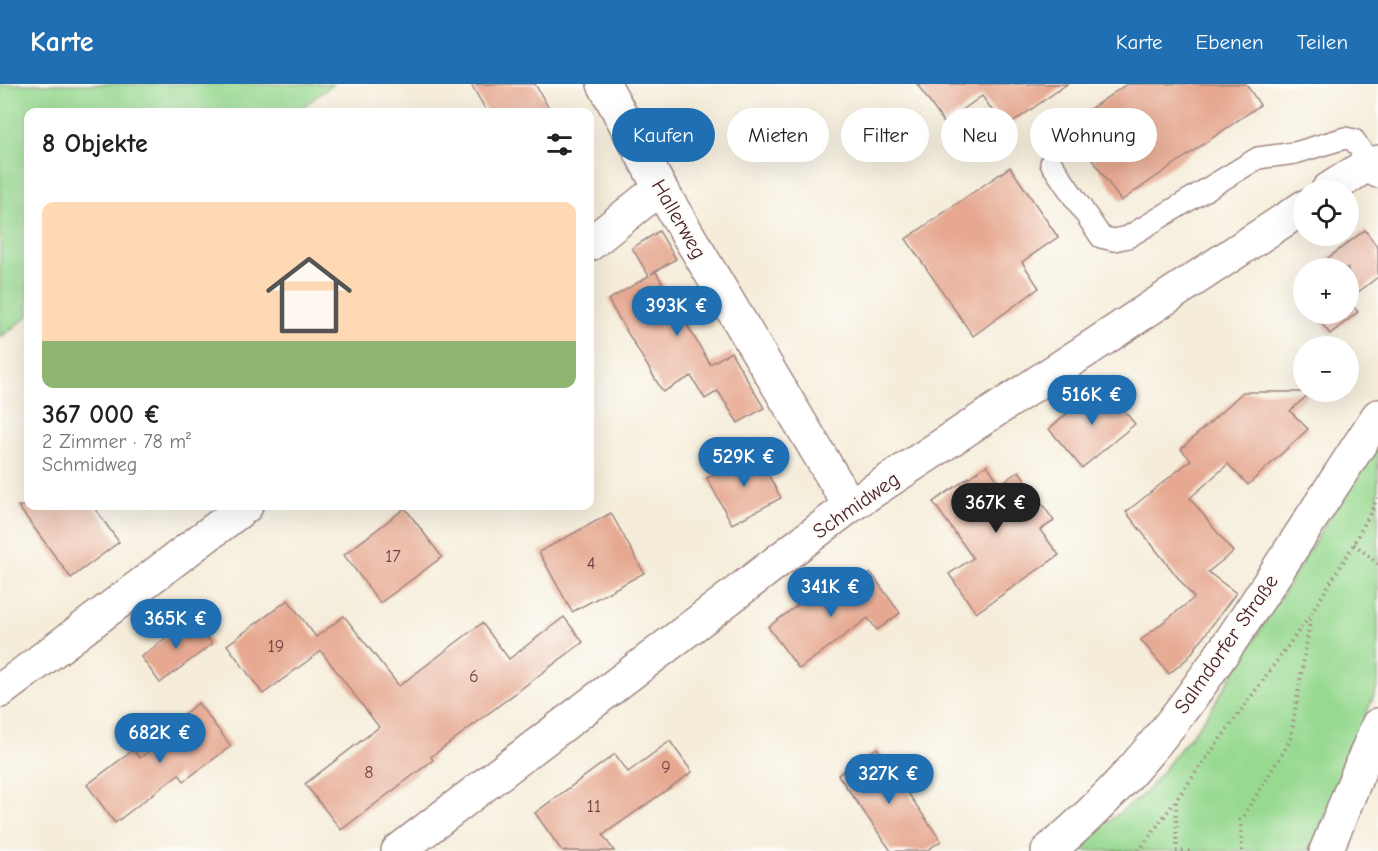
<!DOCTYPE html>
<html lang="de">
<head>
<meta charset="utf-8">
<style>
	:root { --surface:#fff; --page:#f2f2f2; --text:#202124; --muted:#757577; --accent:#1f6fb2 }
	body { margin:0; font-family:"Comic Neue",sans-serif; background:var(--page); color:var(--text); height:100vh; display:flex; flex-direction:column; font-size:22px; white-space:nowrap }
	* { box-sizing:border-box; margin:0 }
	p { font-size:20px; color:var(--muted) }
	.icon { flex:none; width:33px; height:33px; fill:none; stroke:currentColor; stroke-width:2; stroke-linecap:round; stroke-linejoin:round }
	.map { position:relative; flex:1; overflow:hidden }
	.sheet { position:absolute; left:24px; top:24px; width:570px; height:402px; display:flex; flex-direction:column; background:var(--surface); border-radius:12px; box-shadow:0 6px 24px #0002 }
	.sheet>* { flex:none }
	.banner { position:absolute; left:612px; top:24px; width:570px; height:54px; display:flex; gap:12px }
	.fabs { position:absolute; left:1293px; top:96px; display:grid; gap:12px }
	.fabs a { display:grid; place-items:center; width:66px; height:66px; border-radius:50%; background:var(--surface); box-shadow:0 6px 24px #0002; font-size:30px }
	.price { position:absolute; translate:-50% -51px; padding:0 14px; border-radius:21px; background:var(--accent); color:#fff; font-size:20px; line-height:39px; filter:drop-shadow(0 2px 3px #0008) }
	.price::after { content:''; position:absolute; left:50%; top:36px; width:18px; height:14px; margin-left:-9px; background:inherit; clip-path:polygon(0 0,100% 0,50% 100%) }
	.price.on { background:#222; color:#fff }
	ul { padding:0; list-style:none }
	li { display:grid; align-content:center; gap:12px; height:318px; padding:0 18px }
	li span { display:grid; place-items:center; height:186px; border-radius:12px; color:#555 }
	li>.icon { margin-inline-start:auto }
	span .icon { width:108px; height:108px; fill:#fffc; stroke-width:1 }
	li b { font-size:26px }
	h2 { display:flex; justify-content:space-between; align-items:center; height:72px; padding:0 18px; font-size:26px }
	.pill { padding:0 21px; border-radius:27px; background:var(--surface); box-shadow:0 6px 24px #0002; font-size:21px; line-height:54px }
	.pill.on { background:var(--accent); color:#fff }
	header { display:flex; align-items:center; gap:36px; box-sizing:border-box; height:84px; padding:0 30px; background:var(--accent); color:#fff }
	header strong { font-size:28px }
	nav { display:flex; gap:33px; margin-inline-start:auto; font-size:21px }
	.map>svg:first-child { display:block }
</style>
</head>
<body>
<header>
<strong>Karte</strong>
<nav><a>Karte</a><a>Ebenen</a><a>Teilen</a></nav>
</header>
<div class="map">
<svg width="1378" height="767" viewBox="0 0 1378 767">
	<rect width="100%" height="100%" fill="#fdfcf7"/>
	<filter id="ink" filterUnits="userSpaceOnUse"><feTurbulence type="fractalNoise" baseFrequency=".0167" numOctaves="2"/><feDisplacementMap in="SourceGraphic" scale="12" xChannelSelector="R" yChannelSelector="G"/><feConvolveMatrix kernelMatrix="1 2 1 2 8 2 1 2 1" color-interpolation-filters="sRGB"/></filter>
	<filter id="wash" filterUnits="userSpaceOnUse"><feTurbulence type="fractalNoise" baseFrequency=".008" numOctaves="4" result="noise"/><feDisplacementMap in="SourceGraphic" scale="24" xChannelSelector="R" yChannelSelector="G"/><feGaussianBlur stdDeviation="1.35" result="paint"/><feColorMatrix in="noise" values="0 0 0 0 0 0 0 0 0 0 0 0 0 0 0 0 0 1.4 0 .05"/><feComposite in="paint" operator="in"/></filter>
	<g filter="url(#wash)">
		<rect width="100%" height="100%" fill="#f5edda"/>
		<g fill="#97d990" stroke="#707c5e" stroke-width="1.5">
			<polygon points="0,0 333,0 296,28 28,28 28,232 0,254"/>
			<polygon points="1378,355 1378,601 1311,767 1071,767 1146,708 1208,630"/>
		</g>
		<g id="blocks">
			<g fill="#e6a890">
				<polygon points="471,0 535,0 551,28 487,28"/>
				<polygon points="917,0 1067,0 1005,44 982,12 944,39"/>
				<polygon points="1127,0 1246,0 1260,21 1121,117 1068,40"/>
				<polygon points="1010,83 1058,153 1022,178 1039,204 973,252 906,155"/>
				<polygon points="1365,146 1378,164 1378,193 1348,216 1348,184 1315,184"/>
				<polygon points="659,147 676,175 651,190 656,188 710,280 731,268 764,324 738,339 718,307 705,315 691,292 663,308 608,216 649,192 632,164"/>
				<polygon points="1348,216 1358,228 1330,250 1314,230 1348,230"/>
				<polygon points="1102,300 1135,340 1082,384 1049,345"/>
				<polygon points="1243,308 1311,308 1290,327 1308,345 1248,401 1228,380 1190,414 1233,468 1208,488 1236,509 1188,574 1169,590 1141,556 1194,514 1126,428 1191,376 1181,365"/>
				<polygon points="756,368 781,414 732,440 707,394"/>
				<polygon points="987,381 1000,400 1019,387 1054,437 1040,446 1059,471 976,529 949,490 973,474 933,418"/>
				<polygon points="18,422 93,422 119,458 71,494"/>
				<polygon points="405,424 442,473 380,519 344,471"/>
				<polygon points="611,429 644,489 572,528 539,468"/>
				<polygon points="871,489 900,529 877,546 868,534 799,585 768,543 831,497 841,510"/>
				<polygon points="288,516 316,553 344,532 399,602 482,539 509,575 564,533 583,558 431,673 433,676 341,746 305,700 379,643 321,567 263,610 227,561"/>
				<polygon points="193,534 212,560 160,599 141,573"/>
				<polygon points="198,619 231,662 184,697 179,690 115,739 87,701 133,666 140,674 180,644 175,637"/>
				<polygon points="670,657 692,688 603,751 614,767 562,767 535,729 615,670 628,688"/>
				<polygon points="877,664 941,757 926,767 891,767 838,691"/>
			</g>
		</g>
	</g>
	<g filter="url(#ink)">
		<use href="#blocks" fill-opacity="0" stroke="#a08682" stroke-width="1.5"/>
		<g fill="none" stroke-linecap="round" stroke-linejoin="round">
			<g stroke="#a08682" stroke-width="24">
				<polyline id="lane" points="1051,79 1101,153 1114,156 1128,153 1258,74 1295,69 1345,54 1354,56 1370,79 1378,72"/>
			</g>
			<g stroke="#a08682" stroke-width="36">
				<g id="street">
					<polyline points="604,0 660,104 850,422"/>
					<polyline points="1328,106 1370,79 1378,87"/>
					<polyline points="590,160 660,104"/>
					<polyline points="0,607 246,422"/>
					<polyline points="398,767 850,422 1304,123"/>
					<path d="M1048,767C1141,692 1209,592 1273,493C1308,439 1343,386 1378,332"/>
					<polyline points="1326,767 1378,641"/>
				</g>
			</g>
			<g stroke="#a08682" stroke-width="4" stroke-dasharray="1.5 4.5" stroke-linecap="butt">
				<polyline points="1354,460 1378,480"/>
				<polyline points="1176,718 1177,766"/>
				<polyline points="1139,767 1311,530 1354,460 1378,414"/>
				<polyline points="1176,767 1190,767"/>
				<polyline points="1242,767 1241,736 1290,657 1311,532"/>
			</g>
			<use href="#lane" stroke="#fff" stroke-width="21"/>
			<use href="#street" stroke="#fff" stroke-width="33"/>
		</g>
	</g>
	<g text-anchor="middle" stroke-width="4.5" stroke-linejoin="round" paint-order="stroke">
		<g font-size="18" fill="#714144">
			<text x="393" y="478">17</text>
			<text x="591" y="485">4</text>
			<text x="276" y="568">19</text>
			<text x="474" y="598">6</text>
			<text x="666" y="689">9</text>
			<text x="369" y="694">8</text>
			<text x="594" y="728">11</text>
		</g>
		<g font-size="21" fill="#4a1f2b" stroke="#fdfcf7">
			<text transform="translate(679 135) rotate(60)" y="7">Hallerweg</text>
			<text transform="translate(856 421) rotate(-35)" y="7">Schmidweg</text>
			<text transform="translate(1226 560) rotate(-55)" y="7">Salmdorfer Straße</text>
		</g>
	</g>
</svg>
<div class="fabs">
<a><svg class="icon" aria-label="locate" viewBox="0 0 24 24"><circle cx="12" cy="12" r="6"/><path d="M12 2v4M12 18v4M2 12h4M18 12h4"/></svg></a>
<a>+</a>
<a>−</a>
</div>
<b class="price" style="left:677px;top:253px">393K €</b>
<b class="price" style="left:1092px;top:342px">516K €</b>
<b class="price" style="left:744px;top:404px">529K €</b>
<b class="price on" style="left:996px;top:450px">367K €</b>
<b class="price" style="left:831px;top:534px">341K €</b>
<b class="price" style="left:176px;top:566px">365K €</b>
<b class="price" style="left:160px;top:680px">682K €</b>
<b class="price" style="left:889px;top:721px">327K €</b>
<div class="banner">
<a class="pill on">Kaufen</a>
<a class="pill">Mieten</a>
<a class="pill">Filter</a>
<a class="pill">Neu</a>
<a class="pill">Wohnung</a>
</div>
<section class="sheet">
<h2>8 Objekte<svg class="icon" aria-label="filters" viewBox="0 0 24 24"><path d="M4 7h16M4 17h16"/><circle cx="9" cy="7" r="2"/><circle cx="15" cy="17" r="2"/></svg></h2>
<ul>
<li><span style="background:linear-gradient(#ffd9b3 75%,#8fb573 0)"><svg class="icon" aria-label="home" viewBox="0 0 24 24"><path d="M3 11l9-7 9 7M6 9v11h12V9"/></svg></span><div><b>367 000 €</b><p>2 Zimmer · 78 m²</p><p>Schmidweg</p></div></li>
</ul>
</section>
</div>
</body>
</html>
